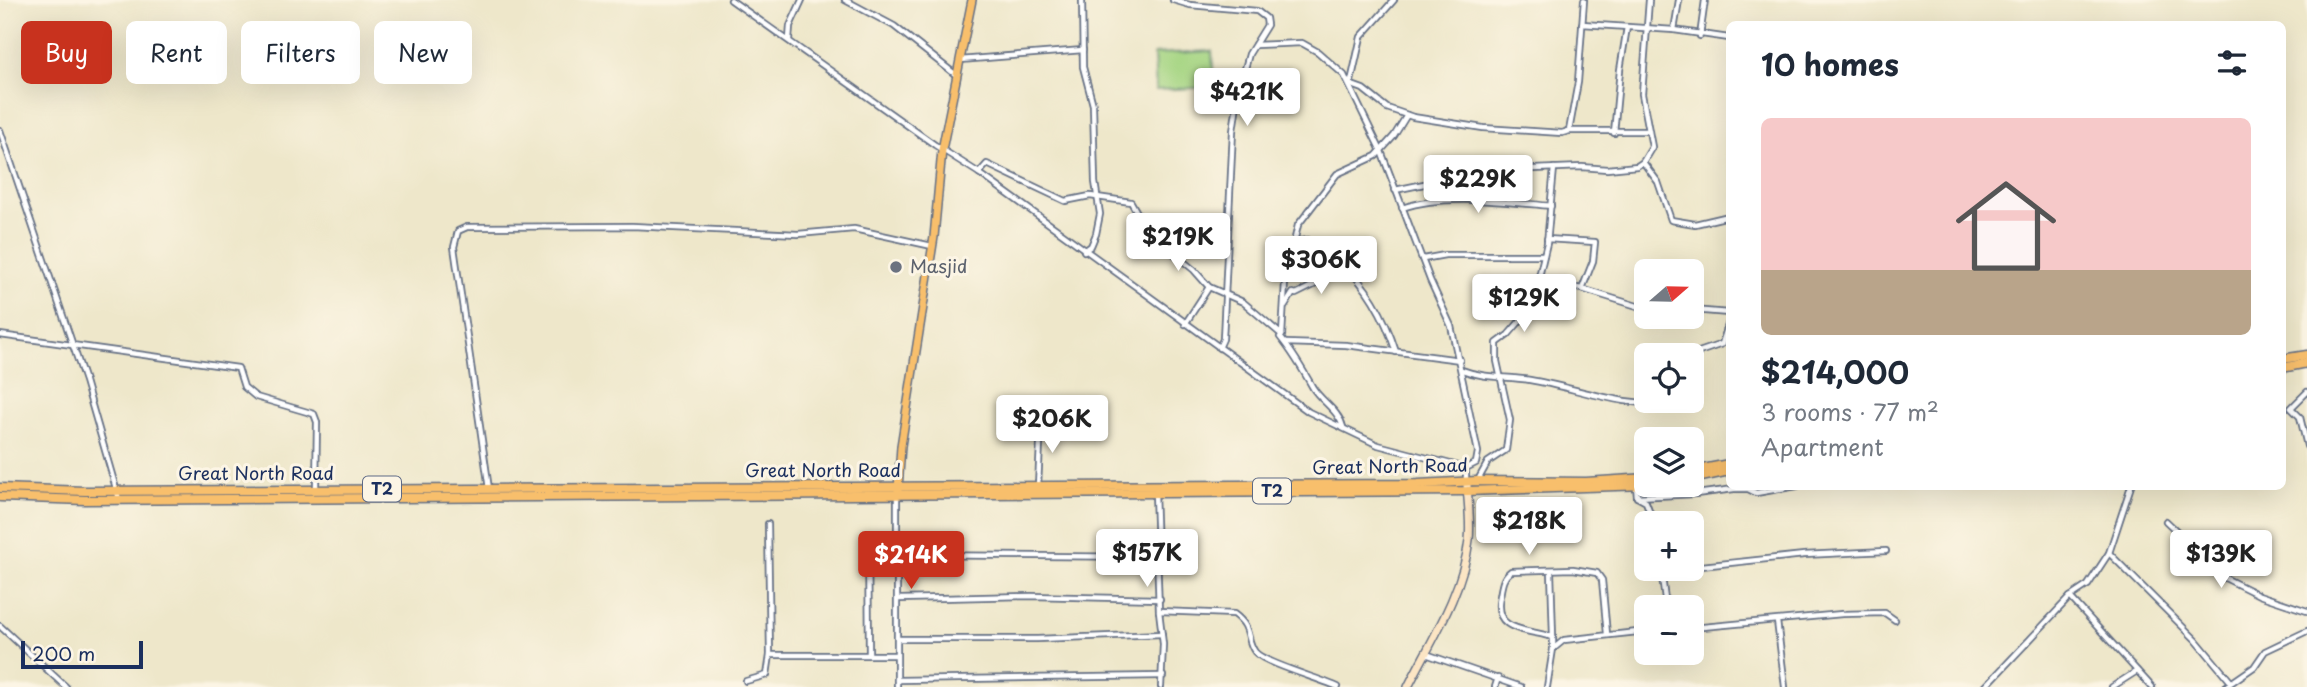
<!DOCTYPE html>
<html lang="en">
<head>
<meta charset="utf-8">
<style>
	:root { --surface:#fff; --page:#f2f2f3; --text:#1f2937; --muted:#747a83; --line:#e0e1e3; --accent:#c8321e }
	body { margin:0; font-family:"Playpen Sans",sans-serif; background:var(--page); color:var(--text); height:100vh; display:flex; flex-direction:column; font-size:26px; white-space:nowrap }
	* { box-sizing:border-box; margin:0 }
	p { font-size:23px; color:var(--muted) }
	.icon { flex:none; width:38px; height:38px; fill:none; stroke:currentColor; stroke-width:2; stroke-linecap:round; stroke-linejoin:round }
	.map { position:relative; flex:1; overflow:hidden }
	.panel { position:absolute; left:1726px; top:21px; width:560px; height:469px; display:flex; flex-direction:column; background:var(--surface); border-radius:10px; box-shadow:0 7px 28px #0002 }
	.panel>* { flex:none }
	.hud { position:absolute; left:21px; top:21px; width:665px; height:63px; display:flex; gap:14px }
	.needle { width:46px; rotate:70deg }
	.fabs { position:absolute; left:1634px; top:259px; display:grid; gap:14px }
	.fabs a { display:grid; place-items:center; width:70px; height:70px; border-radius:10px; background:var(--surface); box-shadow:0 7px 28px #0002; font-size:35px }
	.scale { position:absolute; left:21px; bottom:18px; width:122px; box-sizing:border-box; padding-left:7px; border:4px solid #1b2f5e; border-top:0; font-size:19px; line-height:24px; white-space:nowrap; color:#1b2f5e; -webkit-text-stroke:5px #fcf5e5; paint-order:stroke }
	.price { position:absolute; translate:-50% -60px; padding:0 16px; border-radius:7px; background:#fff; color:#222; font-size:23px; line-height:46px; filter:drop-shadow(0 2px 4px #0008) }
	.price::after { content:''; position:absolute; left:50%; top:42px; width:21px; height:16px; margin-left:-10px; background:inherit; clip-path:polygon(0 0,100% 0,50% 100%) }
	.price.current { background:var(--accent); color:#fff }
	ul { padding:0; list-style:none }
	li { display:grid; align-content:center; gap:14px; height:371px; padding:0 35px }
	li+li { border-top:2px solid var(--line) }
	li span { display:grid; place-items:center; height:217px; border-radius:10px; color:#555 }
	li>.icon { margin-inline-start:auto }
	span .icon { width:126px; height:126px; fill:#fffc; stroke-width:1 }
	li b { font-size:30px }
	h2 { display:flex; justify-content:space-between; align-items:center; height:84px; padding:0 35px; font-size:30px }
	.pill { padding:0 24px; border-radius:10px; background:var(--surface); box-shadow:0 7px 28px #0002; font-size:24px; line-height:63px }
	.pill.current { background:var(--accent); color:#fff }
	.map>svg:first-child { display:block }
</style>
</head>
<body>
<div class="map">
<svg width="2307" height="687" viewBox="0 0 2307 687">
	<rect width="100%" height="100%" fill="#fcf5e5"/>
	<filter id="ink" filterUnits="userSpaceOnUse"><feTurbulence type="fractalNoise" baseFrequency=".0143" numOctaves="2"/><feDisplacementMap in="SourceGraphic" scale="14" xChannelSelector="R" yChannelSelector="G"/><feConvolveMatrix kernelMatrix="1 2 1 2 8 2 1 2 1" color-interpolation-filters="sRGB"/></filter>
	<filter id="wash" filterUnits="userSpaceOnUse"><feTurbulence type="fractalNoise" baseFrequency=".00686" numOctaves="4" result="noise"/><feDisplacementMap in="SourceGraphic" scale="28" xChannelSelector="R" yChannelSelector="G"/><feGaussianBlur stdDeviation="1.57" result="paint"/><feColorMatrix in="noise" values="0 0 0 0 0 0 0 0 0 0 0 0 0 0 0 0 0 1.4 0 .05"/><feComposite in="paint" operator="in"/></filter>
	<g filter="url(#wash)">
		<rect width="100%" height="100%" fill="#eee7ca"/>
		<polygon fill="#a6d583" stroke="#608270" stroke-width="2" points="1212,51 1214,87 1156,90 1154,54"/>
	</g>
	<g filter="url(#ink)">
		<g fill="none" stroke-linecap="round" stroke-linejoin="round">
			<g stroke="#656f84" stroke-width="8">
				<g id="minor">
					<polyline points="731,0 935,145 979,173 1309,412 1378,445 1466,468 1466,480"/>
					<polyline points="845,0 894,26 956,75"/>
					<polyline points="1082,0 1083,67 1093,105 1095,182 1100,214 1096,234 1091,246 1084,251"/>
					<polyline points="1173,0 1190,5 1257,11 1266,18 1267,25 1249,54 1239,91 1233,131 1223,339 1219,348"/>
					<polyline points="1582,24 1674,30 1729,38"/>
					<polyline points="1674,30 1679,0"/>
					<polyline points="1700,36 1705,0"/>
					<polyline points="789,40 790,26 802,0"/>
					<polyline points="1255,45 1302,43 1318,52 1344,75 1381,151 1430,280 1451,326 1478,452 1476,463 1466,468"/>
					<polyline points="960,60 1083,50"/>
					<polyline points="1352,85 1363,89 1387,108 1413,117 1483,128 1562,133 1569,131 1578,82 1584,0"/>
					<polyline points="1350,86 1361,37 1394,0"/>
					<polyline points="0,130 85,381 119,499"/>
					<polyline points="1567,131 1649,131"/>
					<polyline points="1614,133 1620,70 1627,27"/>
					<polyline points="1643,162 1658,182 1671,220 1695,224 1729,216"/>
					<path d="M979,173L987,164L1065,201L1090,196L1131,202L1139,216L1167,248L1194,270L1209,287L1243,302L1282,335L1280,337C1293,353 1303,370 1313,388C1322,402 1339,411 1343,427"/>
					<polyline points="1395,190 1487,171 1582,167 1607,169 1637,166 1643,162 1652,147 1642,94 1649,0"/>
					<path d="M1402,208C1445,193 1505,202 1551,206"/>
					<polyline points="1547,239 1595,242 1593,261 1582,289"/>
					<path d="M1295,242L1308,240C1318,249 1331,253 1341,262C1369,287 1385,317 1396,352"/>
					<polyline points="1423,259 1445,255 1544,255"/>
					<polyline points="1538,281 1582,289 1647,309"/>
					<polyline points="1285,306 1293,293 1296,294 1320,282 1322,274 1349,272"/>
					<polyline points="1692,310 1729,313"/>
					<polyline points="1185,324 1209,287"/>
					<polyline points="0,335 238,368 244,387 256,397 314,414 317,422 316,489"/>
					<polyline points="1282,335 1285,282 1298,225 1337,174 1376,156 1394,136 1407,115"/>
					<polyline points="1286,343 1346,345 1460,360"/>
					<path d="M1462,370C1485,379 1506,376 1530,380C1575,387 1628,410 1673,401"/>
					<polyline points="1692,370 1699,352 1722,344 1729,322"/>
					<polyline points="2307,392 2291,408 2300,417 2307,446"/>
					<polyline points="1478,480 1488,462 1506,450 1510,420 1497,361 1497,343 1508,335 1527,313 1538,281 1547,243 1554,168"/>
					<polyline points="1038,486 1041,423"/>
					<polyline points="1636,486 1637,497 1646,502 1654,523"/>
					<polyline points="489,489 454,247 458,231 467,227 632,226 798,234 854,229 932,246"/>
					<polyline points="1155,492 1159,611 1163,644 1161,687"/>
					<polyline points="1637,497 1696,494 1734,489 1748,489 1756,493 1797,486"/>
					<polyline points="2166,521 2227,579 2259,595 2307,611"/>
					<polyline points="768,524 770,655 896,655"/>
					<polyline points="868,533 869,655"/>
					<polyline points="2109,553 2196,640 2231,682"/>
					<polyline points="899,555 1158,557"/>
					<polyline points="1692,567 1804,555 1886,551"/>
					<polyline points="1661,569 1666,607"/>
					<polyline points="1661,570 1679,569"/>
					<polyline points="1551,571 1553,637"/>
					<polyline points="2070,597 2152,687"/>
					<polyline points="899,599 1031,596 1160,599"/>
					<path d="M1159,611L1234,614C1253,628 1245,638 1255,652C1264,663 1321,679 1338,687"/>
					<polyline points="1777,621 1785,687"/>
					<polyline points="0,626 66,687"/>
					<polyline points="1692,628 1842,614 1885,613 1895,620"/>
					<polyline points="898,639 1037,639 1162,634"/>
					<path d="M1553,649V637C1526,629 1492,632 1500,596C1502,586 1502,578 1511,571L1573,569L1597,573L1602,580L1607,634"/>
					<polyline points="1426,654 1521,687"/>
					<polyline points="897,680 1163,676"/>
					<polyline points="746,681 767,675 770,655"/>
					<polyline points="897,687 897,495"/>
					<polyline points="1495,687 1498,678"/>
					<polyline points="1547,687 1553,649 1564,640 1647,631"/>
					<polyline points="1985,687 2070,597 2088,585 2109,553 2131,486"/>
					<polyline points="2112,687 2137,671"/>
					<polyline points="2225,687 2254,667 2265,651 2307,631"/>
				</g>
			</g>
			<g stroke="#656f84" stroke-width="10">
				<path id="secondary" d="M1408,687C1431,641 1463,592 1469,540C1471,522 1468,504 1467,485"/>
			</g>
			<g stroke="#656f84" stroke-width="10">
				<polyline id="primary" points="898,490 901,446 934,237 942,150 972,0"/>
			</g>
			<g stroke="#656f84" stroke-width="11">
				<g id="trunk">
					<polyline points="2282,359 2307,355"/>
					<polyline points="2282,368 2307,363"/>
					<polyline points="1692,471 1729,464"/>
					<polyline points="1692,479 1729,471"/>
					<polyline points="0,488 85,491 1418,484 1477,481 1586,482 1647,478"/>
					<polyline points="0,497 85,500 1467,491 1647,485"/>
				</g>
			</g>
			<use href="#minor" stroke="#fff" stroke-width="4.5"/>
			<use href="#secondary" stroke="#fce5c4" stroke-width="7"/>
			<use href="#primary" stroke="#f8bf6c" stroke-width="7"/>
			<use href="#trunk" stroke="#f8bf6c" stroke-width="8"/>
		</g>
	</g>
	<circle fill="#6b7280" stroke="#fcf5e5" stroke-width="2.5" cx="896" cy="267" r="7"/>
	<g text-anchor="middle" stroke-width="6" stroke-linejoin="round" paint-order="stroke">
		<g fill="#fcf5e5" stroke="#5e6a86" stroke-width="2">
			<rect x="363" y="476.5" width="38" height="25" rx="5"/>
			<rect x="1253" y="478.5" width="38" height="25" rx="5"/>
		</g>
		<g font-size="16" font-weight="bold" fill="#1b2f5e">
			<text x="382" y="495">T2</text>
			<text x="1272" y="497">T2</text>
		</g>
		<g font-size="18" fill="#5b616d" stroke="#fcf5e5" text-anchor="start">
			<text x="910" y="273">Masjid</text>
		</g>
		<g font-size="18" fill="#1b2f5e" stroke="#fcf5e5">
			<text transform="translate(1390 467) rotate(-1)" y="6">Great North Road</text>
			<text x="823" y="477">Great North Road</text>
			<text x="256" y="480">Great North Road</text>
		</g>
	</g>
</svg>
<div class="fabs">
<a><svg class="needle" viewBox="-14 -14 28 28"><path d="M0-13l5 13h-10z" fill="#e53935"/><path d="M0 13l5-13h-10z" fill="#747a83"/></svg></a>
<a><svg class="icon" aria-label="locate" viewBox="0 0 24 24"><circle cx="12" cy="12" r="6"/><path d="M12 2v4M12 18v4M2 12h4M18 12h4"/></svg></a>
<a><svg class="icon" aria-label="layers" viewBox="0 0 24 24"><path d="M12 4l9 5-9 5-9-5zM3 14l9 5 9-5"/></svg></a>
<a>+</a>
<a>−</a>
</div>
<div class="scale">200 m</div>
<b class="price" style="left:1247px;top:128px">$421K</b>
<b class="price" style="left:1478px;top:215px">$229K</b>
<b class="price" style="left:1178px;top:273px">$219K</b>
<b class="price" style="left:1321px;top:296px">$306K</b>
<b class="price" style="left:1524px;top:334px">$129K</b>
<b class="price" style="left:1052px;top:455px">$206K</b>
<b class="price" style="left:1529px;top:557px">$218K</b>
<b class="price" style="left:1147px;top:589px">$157K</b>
<b class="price" style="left:2221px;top:590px">$139K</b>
<b class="price current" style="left:911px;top:591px">$214K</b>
<div class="hud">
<a class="pill current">Buy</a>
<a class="pill">Rent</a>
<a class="pill">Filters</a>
<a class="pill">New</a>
</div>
<section class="panel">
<h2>10 homes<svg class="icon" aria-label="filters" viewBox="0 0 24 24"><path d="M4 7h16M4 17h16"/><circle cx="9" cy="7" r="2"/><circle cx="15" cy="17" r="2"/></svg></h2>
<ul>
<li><span style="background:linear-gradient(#f6c9c9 70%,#b9a48a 0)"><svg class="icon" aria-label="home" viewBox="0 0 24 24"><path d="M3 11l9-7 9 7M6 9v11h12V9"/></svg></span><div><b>$214,000</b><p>3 rooms · 77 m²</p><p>Apartment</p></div></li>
</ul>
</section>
</div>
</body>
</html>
